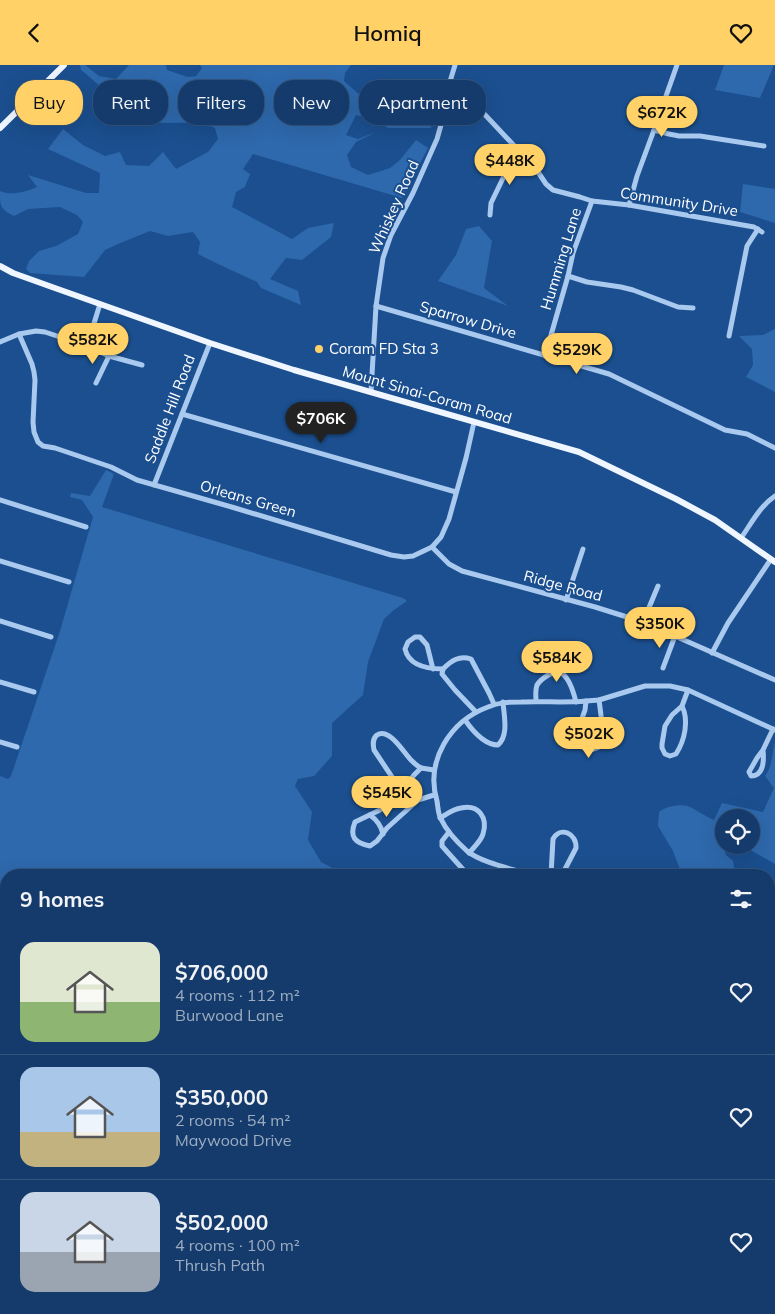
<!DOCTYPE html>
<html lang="en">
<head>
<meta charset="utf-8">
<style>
	:root { --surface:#143b6b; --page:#214673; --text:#f1f3f6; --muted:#9dadc1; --line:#33557e; --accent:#ffd166 }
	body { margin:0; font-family:Mulish,sans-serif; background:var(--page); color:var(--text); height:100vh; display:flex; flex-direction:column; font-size:19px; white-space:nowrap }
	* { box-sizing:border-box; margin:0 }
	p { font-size:16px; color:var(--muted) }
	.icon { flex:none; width:28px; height:28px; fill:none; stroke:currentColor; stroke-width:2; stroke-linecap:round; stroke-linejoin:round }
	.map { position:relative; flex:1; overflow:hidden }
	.drawer { position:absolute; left:0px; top:804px; width:775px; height:446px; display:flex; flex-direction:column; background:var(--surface); border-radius:20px 20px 0 0; box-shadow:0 5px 20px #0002,0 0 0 1px var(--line) }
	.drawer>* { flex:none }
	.banner { position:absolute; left:15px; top:15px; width:500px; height:45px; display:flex; gap:10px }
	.controls { position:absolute; left:715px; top:744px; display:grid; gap:10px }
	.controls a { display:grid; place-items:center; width:45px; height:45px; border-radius:50%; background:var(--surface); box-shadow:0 5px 20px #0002,0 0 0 1px var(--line); font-size:25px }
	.price { position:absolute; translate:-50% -42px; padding:0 11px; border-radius:18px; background:var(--accent); color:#111; font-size:16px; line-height:32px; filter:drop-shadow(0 1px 2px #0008) }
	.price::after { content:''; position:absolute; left:50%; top:30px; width:15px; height:11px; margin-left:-8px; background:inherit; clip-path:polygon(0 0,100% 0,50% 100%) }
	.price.on { background:#222; color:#fff }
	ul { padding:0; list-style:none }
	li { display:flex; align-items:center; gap:15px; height:125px; padding:0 20px }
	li+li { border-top:1px solid var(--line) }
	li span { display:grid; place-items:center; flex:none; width:140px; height:100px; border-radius:15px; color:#555 }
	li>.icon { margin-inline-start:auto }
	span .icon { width:60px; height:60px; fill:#fffc; stroke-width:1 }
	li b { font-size:21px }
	h2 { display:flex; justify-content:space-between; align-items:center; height:60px; padding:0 20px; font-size:21px }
	.tag { padding:0 18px; border-radius:20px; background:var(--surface); box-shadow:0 5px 20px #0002,0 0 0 1px var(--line); font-size:18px; line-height:45px }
	.tag.on { background:var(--accent); color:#111 }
	header { display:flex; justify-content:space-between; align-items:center; height:65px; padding:0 20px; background:var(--accent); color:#111; font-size:22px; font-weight:600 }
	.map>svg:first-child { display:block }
</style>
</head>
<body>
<header><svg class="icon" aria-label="back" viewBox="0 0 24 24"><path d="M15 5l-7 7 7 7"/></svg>Homiq<svg class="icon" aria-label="heart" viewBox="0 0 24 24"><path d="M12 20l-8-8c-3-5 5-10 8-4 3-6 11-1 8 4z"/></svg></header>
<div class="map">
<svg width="775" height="1249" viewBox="0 0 775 1249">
	<rect width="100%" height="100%" fill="#1b4f8f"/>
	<g fill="#2e69ad">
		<path d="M80,0H85L99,11L116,14L129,0H166L167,5L188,12L196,11L202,3L200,0H351L345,8L344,16L361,31L385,45L394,53L427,58L432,63H388L374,54L356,50L346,70L358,74L376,67L356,77L347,90L351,102L368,110L390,103L400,95L416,75L428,83L402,133L253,89L243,104L250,109L245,122L236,127L232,142L292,174L308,163L334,158L331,172L302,195L286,193L270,214L298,226L301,240L261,223L257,217L220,200L198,189L200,177L193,167L168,171L150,166L118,179L105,185L84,212L30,208L26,204L29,196L39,186L56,181L78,169L83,157L77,150L60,142L28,144L14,151C0,144 0,141 0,126C11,131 25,127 37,122L28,110L86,128H99L100,108L48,84L63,64L83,80L105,91L120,87L126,100L149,101L163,87L176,104L208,87L218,74L215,63C195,54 174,60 154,57C138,55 96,17 81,5Z"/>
		<polygon points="724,0 774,0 760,33 715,25"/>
		<polygon points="743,119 775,124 775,158 740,147"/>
		<polygon points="479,161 492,176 484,223 508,241 438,216 456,190 466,164"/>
		<polygon points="775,264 775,327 746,312 753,300 752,284 739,271 763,270"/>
		<polygon points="106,405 114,409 102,442 403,533 407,536 394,545 384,554 368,597 363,630 332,658 332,691 314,711 298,714 295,721 312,747 308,775 321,797 346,810 321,809 290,810 277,806 267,810 6,810 6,823 0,816 0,711 8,714 11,711 60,566 93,452 82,435 70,432 71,428 90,431"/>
		<path d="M775,676V799L742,780H751V752H724V780H726L724,783L726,790L733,796L735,810H682L673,786L658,761L659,747C665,742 679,739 687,741C694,743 706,752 714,755L722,738L763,747L774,723L765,711C773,700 772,688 775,676Z"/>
	</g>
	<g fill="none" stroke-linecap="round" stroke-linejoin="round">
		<g stroke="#a9c9ee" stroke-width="5">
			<polyline points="450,17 459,22 536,104 546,119 553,125 580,132 592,136 629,140 754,162 762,167"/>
			<polyline points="654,65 669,69 679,71 700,71 764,81"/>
			<polyline points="629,140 637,111 654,65 677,0"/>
			<polyline points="490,150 491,138 507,105 521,89"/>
			<polyline points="568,211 587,217 621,222 633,225 678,242 693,243"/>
			<polyline points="376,241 609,309 725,365 747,369 775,383"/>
			<polyline points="19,269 32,299 34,307 35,315 33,357 34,367 38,377 43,381 55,383 111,402 137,415 235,443 391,490 404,492 413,491 432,482 441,472 449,454 466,393 474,357"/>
			<polyline points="729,271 747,181 758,164"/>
			<polyline points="0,277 19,269 36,266 45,267 87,281 109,291 142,300"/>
			<polyline points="87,281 100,239"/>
			<polyline points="545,291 568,211 573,188 592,136"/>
			<polyline points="96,318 109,291"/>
			<polyline points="371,327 376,241 383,193 391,170 413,128 437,74 443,53 445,33 455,0"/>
			<polyline points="182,349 456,427"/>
			<polyline points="154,420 210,278"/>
			<polyline points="0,435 86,462"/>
			<path d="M741,473C751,459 760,441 775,431"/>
			<polyline points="432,482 449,499 462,506 595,542 643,557 775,615"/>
			<polyline points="0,496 69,517"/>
			<polyline points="566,535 583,484"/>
			<polyline points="0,556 51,572"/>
			<polyline points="643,557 658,521"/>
			<polyline points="712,588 728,558 771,494"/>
			<polyline points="663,603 675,571"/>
			<path d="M433,604L427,580L420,572H415L408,577L405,584C409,601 427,604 443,604"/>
			<polyline points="0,617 34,627"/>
			<path d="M536,636C536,631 535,626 537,620C541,614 554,604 561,608C569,612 574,629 576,637"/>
			<path d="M586,636L585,645L576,670C576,681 584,685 594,684L599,682C604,666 601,650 599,635"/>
			<path d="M682,641C689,655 685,675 676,689L670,691L665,689L662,683V679L665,661L672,650L682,641L688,625"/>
			<path d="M476,647L455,625L442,609L443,604C451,596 459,590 471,594L489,628L494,639"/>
			<path d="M465,655C472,665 485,680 498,680C509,670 504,651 503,637"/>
			<polyline points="0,677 17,682"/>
			<path d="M763,685C764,695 764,711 751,711L749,707L757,693L763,685L773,664"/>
			<path d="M421,703L414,710L399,731L380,745L355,757C349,772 355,778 370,781L377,776L387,763L418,735L434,730"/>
			<polyline points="421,703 434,705"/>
			<path d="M402,727L374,685C373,680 372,674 377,670C389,662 404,688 411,695C414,698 417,701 421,703"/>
			<path d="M370,750C377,755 381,760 383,769"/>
			<path d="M440,753C447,749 453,744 461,743C479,739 488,753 483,769C481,776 474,782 469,788"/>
			<polyline points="449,767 442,776 442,781 468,810"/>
			<path d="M531,810C513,804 482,798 467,786C457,777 447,767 441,754C438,749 438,742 437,736C425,696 450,656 488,642C499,637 510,637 521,637C543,636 565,638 586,636L599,635L645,621H670L688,625L775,665"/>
			<path d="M551,810L553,774C560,761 577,768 576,783L562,810"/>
			<polyline points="769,859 772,859 775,857"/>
			<polyline points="769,881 775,883"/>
			<polyline points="769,941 775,937"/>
			<polyline points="0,942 4,934 6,935"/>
			<polyline points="0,944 6,947"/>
			<polyline points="769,1024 775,1027"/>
			<polyline points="769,1091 775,1080"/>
			<polyline points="769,1157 775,1160"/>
			<polyline points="0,1229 6,1228"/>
			<polyline points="43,1244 44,1249"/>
			<polyline points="355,1244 361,1249"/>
			<polyline points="764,1244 772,1249"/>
			<polyline points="204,1249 205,1244"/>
			<polyline points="298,1249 304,1244"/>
			<polyline points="720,1249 722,1244"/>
		</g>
		<g stroke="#f0f6ff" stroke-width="6">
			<polyline points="0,63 64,0"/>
			<polyline points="0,201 13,208 52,222 210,278 294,305 579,387 676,434 715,455 775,497"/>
		</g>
	</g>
	<circle fill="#ffd166" stroke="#1b4f8f" stroke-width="2" cx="319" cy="284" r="5"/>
	<g text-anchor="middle" stroke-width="4" stroke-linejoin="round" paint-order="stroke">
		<g font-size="15" fill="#fff" stroke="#1b4f8f">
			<text transform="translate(679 137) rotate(9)" y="5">Community Drive</text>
			<text transform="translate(394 142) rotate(-66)" y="5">Whiskey Road</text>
			<text transform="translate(561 194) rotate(-73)" y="5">Humming Lane</text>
			<text transform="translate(468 255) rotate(16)" y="5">Sparrow Drive</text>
			<text transform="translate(427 330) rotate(16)" y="5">Mount Sinai-Coram Road</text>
			<text transform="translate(170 344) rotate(-69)" y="5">Saddle Hill Road</text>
			<text transform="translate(248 434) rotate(16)" y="5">Orleans Green</text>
			<text transform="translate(563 521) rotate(15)" y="5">Ridge Road</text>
		</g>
		<g font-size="15" fill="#fff" stroke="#1b4f8f" text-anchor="start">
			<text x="329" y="289">Coram FD Sta 3</text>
		</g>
	</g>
</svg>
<div class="controls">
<a><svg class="icon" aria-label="locate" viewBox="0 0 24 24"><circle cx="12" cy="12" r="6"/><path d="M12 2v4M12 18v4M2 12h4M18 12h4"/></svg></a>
</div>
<b class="price" style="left:662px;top:73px">$672K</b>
<b class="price" style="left:510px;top:121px">$448K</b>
<b class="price" style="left:93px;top:300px">$582K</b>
<b class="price" style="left:577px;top:310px">$529K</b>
<b class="price on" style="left:321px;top:379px">$706K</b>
<b class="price" style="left:660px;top:584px">$350K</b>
<b class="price" style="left:557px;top:618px">$584K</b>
<b class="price" style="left:589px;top:694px">$502K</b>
<b class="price" style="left:387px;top:753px">$545K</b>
<div class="banner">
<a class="tag on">Buy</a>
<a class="tag">Rent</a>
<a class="tag">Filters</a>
<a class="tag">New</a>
<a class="tag">Apartment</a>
</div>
<section class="drawer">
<h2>9 homes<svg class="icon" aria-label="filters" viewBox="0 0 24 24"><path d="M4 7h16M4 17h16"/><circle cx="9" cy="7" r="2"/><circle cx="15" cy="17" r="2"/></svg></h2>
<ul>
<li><span style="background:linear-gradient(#dfe7d0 60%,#8fb573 0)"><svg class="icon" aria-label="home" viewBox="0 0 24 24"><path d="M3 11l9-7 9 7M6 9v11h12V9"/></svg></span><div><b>$706,000</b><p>4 rooms · 112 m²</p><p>Burwood Lane</p></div><svg class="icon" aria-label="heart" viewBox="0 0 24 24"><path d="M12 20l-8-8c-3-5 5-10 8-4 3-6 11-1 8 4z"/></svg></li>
<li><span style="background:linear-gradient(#a9c7e8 65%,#c2b280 0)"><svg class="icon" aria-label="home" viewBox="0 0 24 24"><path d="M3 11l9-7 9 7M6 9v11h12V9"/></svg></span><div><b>$350,000</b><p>2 rooms · 54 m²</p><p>Maywood Drive</p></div><svg class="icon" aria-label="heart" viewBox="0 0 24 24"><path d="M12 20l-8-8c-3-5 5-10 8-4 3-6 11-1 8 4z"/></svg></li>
<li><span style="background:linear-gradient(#c9d6e8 60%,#9aa5b1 0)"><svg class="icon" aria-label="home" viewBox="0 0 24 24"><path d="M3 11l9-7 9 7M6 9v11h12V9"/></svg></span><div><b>$502,000</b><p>4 rooms · 100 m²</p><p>Thrush Path</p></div><svg class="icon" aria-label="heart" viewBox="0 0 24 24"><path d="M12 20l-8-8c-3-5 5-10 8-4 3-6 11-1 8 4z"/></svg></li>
</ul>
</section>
</div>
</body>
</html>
